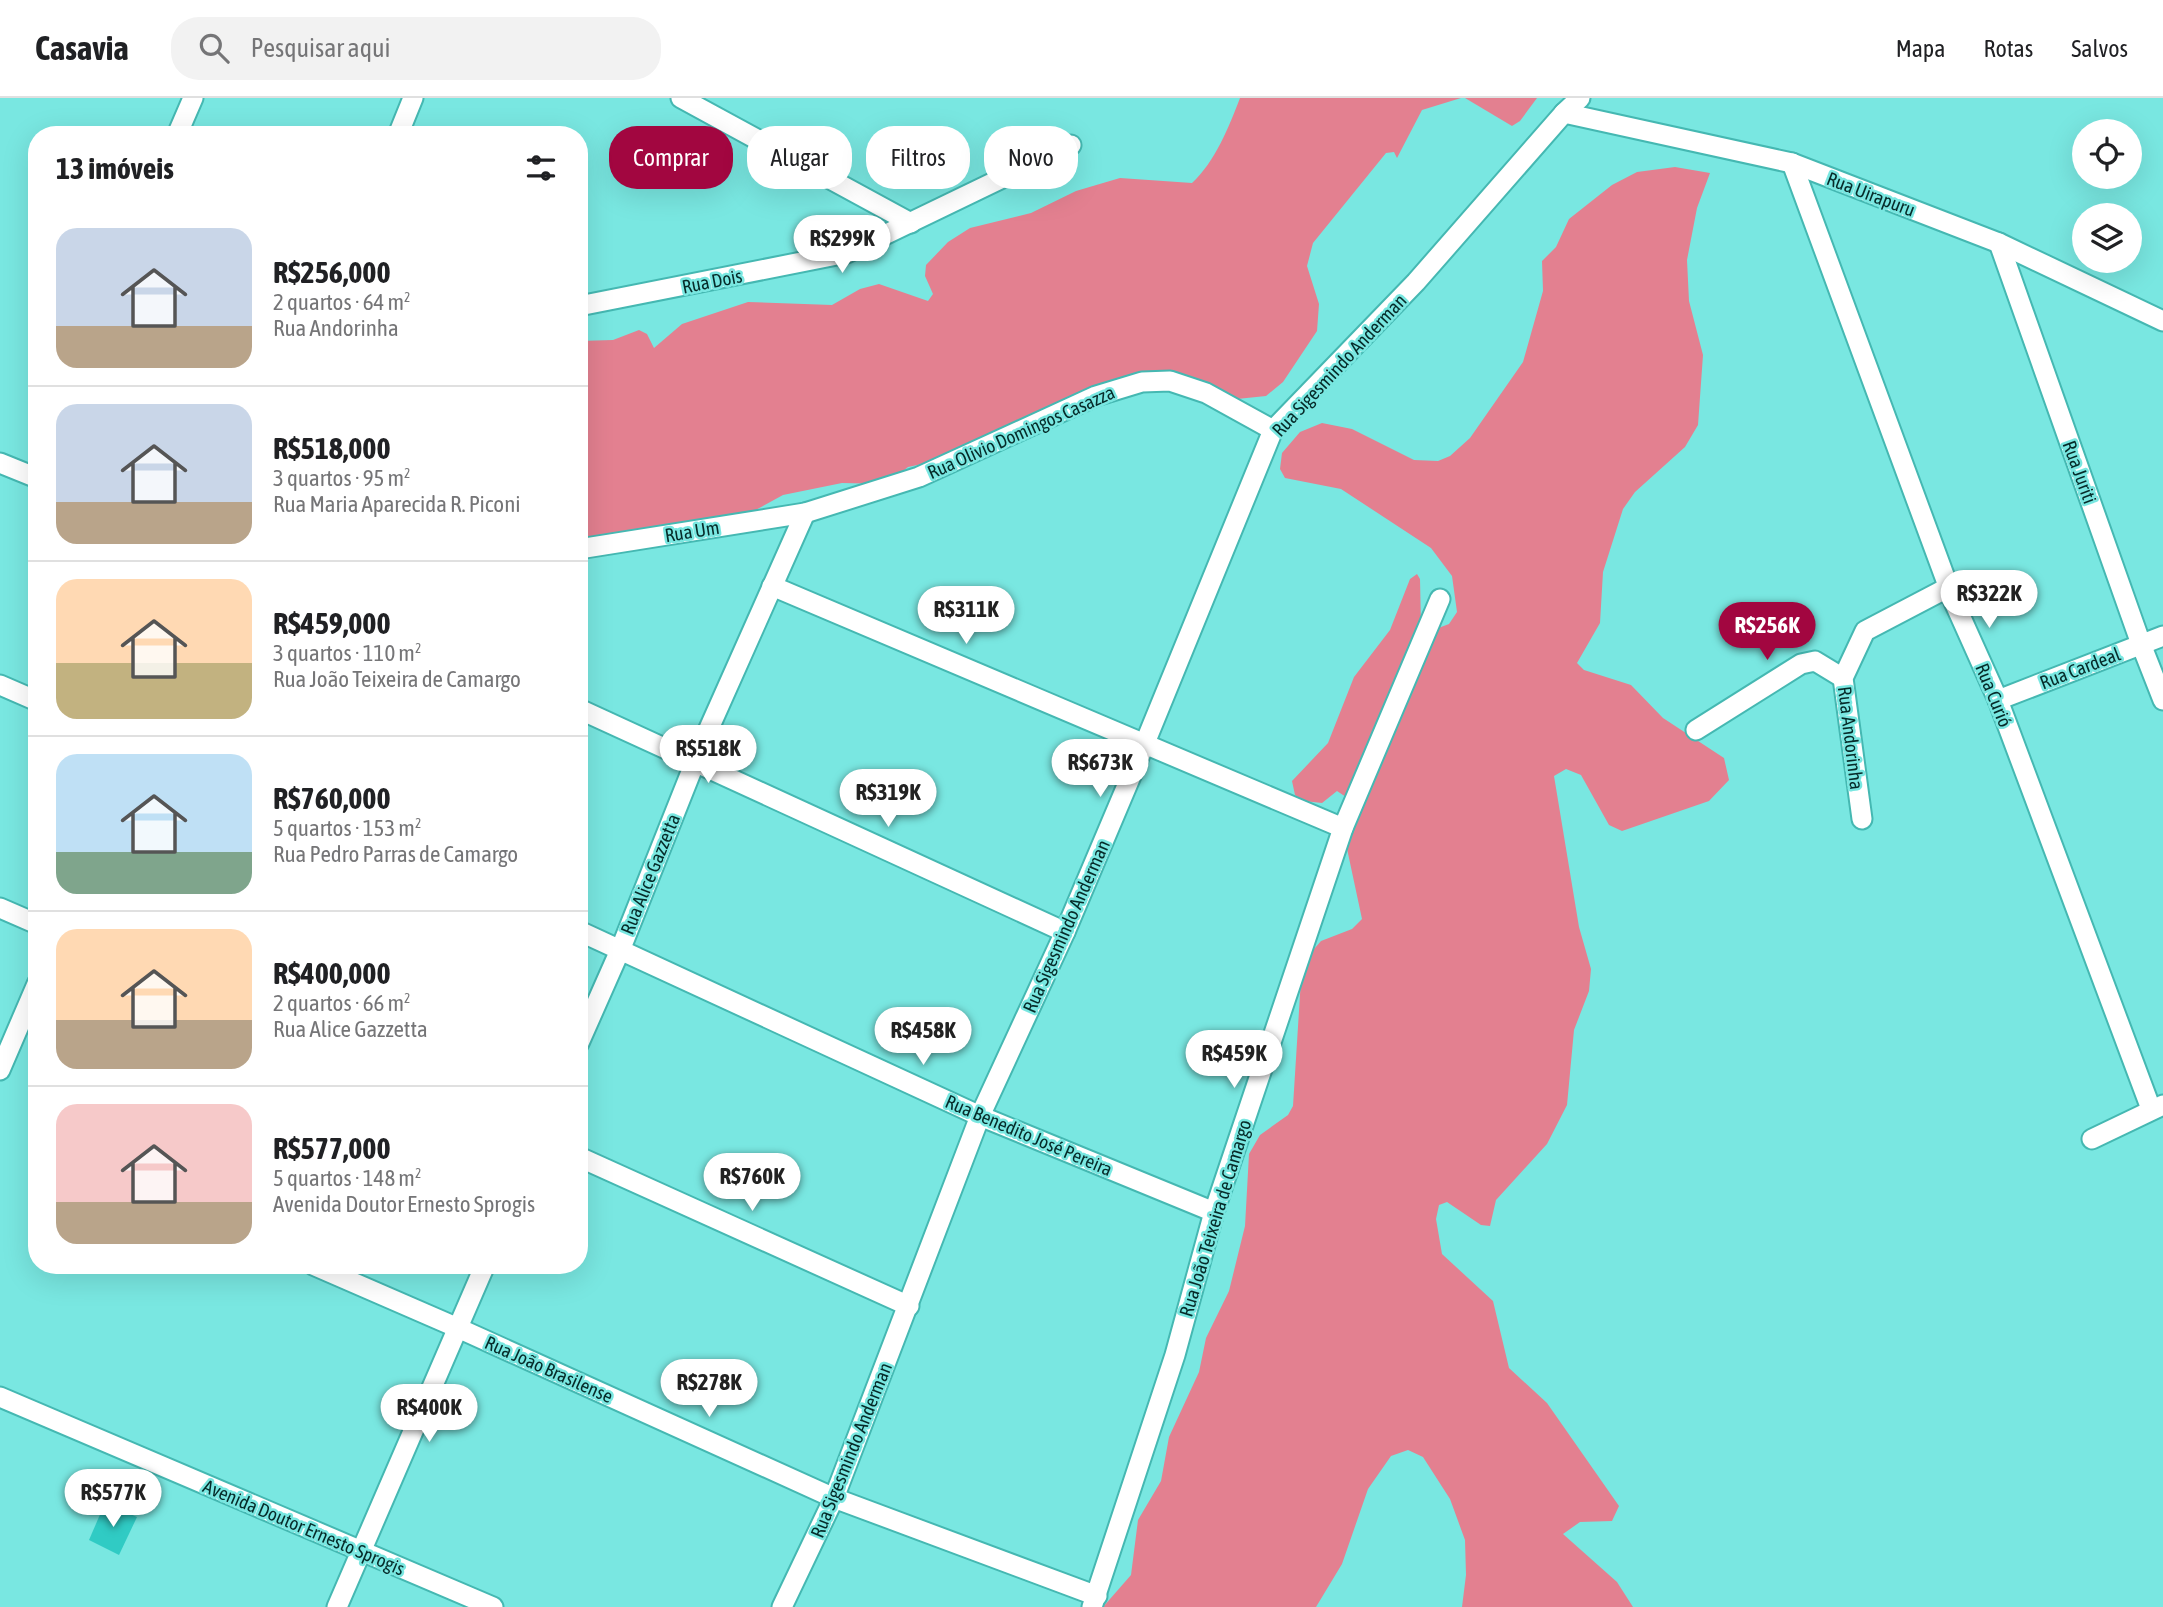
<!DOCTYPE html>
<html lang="pt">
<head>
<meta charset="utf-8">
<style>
	:root { --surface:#fff; --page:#f2f2f2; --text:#202124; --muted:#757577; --line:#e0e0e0; --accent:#a20640 }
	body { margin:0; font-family:"Asap Condensed",sans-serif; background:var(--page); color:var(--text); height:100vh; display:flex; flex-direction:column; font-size:26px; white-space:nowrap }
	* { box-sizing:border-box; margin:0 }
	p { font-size:23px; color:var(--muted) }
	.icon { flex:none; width:38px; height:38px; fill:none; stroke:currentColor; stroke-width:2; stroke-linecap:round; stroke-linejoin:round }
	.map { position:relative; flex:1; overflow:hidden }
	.details { position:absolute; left:28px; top:28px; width:560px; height:1148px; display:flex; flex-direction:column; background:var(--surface); border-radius:28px; box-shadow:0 7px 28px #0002 }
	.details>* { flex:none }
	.banner { position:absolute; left:609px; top:28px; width:665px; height:63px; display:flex; gap:14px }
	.controls { position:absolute; left:2072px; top:21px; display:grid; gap:14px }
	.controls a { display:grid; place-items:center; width:70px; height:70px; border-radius:50%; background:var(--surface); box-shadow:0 7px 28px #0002; font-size:35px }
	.price { position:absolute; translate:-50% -60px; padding:0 16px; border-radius:24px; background:#fff; color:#222; font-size:23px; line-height:46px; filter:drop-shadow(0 2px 4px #0008) }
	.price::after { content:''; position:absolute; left:50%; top:42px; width:21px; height:16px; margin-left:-10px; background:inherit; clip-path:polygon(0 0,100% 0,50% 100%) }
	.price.on { background:var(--accent); color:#fff }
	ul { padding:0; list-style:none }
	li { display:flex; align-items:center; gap:21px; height:175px; padding:0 28px }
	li+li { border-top:2px solid var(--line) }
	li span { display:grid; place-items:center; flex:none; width:196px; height:140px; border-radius:21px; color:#555 }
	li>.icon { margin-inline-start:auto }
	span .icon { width:84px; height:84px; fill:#fffc; stroke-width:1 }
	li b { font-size:30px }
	h2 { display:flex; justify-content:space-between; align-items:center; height:84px; padding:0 28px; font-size:30px }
	.pill { padding:0 24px; border-radius:28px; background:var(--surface); box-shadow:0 7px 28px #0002; font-size:24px; line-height:63px }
	.pill.on { background:var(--accent); color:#fff }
	header { display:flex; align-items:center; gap:42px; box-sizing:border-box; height:98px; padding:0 35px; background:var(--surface); border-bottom:2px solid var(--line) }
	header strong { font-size:33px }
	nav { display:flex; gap:38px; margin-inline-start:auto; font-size:24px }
	.search { width:490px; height:63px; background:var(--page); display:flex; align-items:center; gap:18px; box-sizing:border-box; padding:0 24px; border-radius:28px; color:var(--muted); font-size:26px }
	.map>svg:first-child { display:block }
</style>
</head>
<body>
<header>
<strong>Casavia</strong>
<div class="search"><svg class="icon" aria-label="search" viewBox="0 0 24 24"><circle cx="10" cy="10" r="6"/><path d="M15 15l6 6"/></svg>Pesquisar aqui</div>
<nav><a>Mapa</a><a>Rotas</a><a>Salvos</a></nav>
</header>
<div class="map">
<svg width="2163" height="1509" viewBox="0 0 2163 1509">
	<rect width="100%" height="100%" fill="#79e7e1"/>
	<g fill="#e38090">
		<path d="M1240,0H1461L1422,12L1397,60L1394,54L1386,55L1313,145L1307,168L1319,206L1317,233L1283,284L1266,298L1237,301L1184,279L1138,282L945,361L908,369L887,386L842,385L783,397L708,438L579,443V243L613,242L639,232L647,236L654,250L682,226L748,204L832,207L860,191L879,186L928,203L933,196L925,178L926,167L948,144L970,130L1031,115L1076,93L1120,80L1192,85C1215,64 1229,29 1240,0Z"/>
		<polygon points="1465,0 1537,0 1520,23 1512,28"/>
		<polygon points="1675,69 1710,75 1697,110 1687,162 1689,203 1703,257 1698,327 1685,349 1635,394 1623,411 1603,474 1600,525 1577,565 1584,572 1631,587 1663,620 1724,660 1729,682 1709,703 1622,733 1609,727 1581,677 1566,671 1554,678 1579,829 1591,871 1589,893 1574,932 1567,1007 1547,1046 1496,1102 1490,1128 1481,1127 1447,1104 1439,1107 1436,1121 1442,1156 1493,1203 1509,1270 1547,1305 1619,1408 1612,1423 1580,1424 1563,1436 1617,1484 1633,1509 1462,1509 1466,1477 1465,1442 1450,1401 1423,1359 1408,1352 1391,1358 1368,1391 1342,1466 1316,1509 1103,1509 1131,1477 1138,1422 1161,1383 1169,1339 1199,1274 1206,1240 1229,1193 1245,1128 1249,1056 1260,1037 1288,1017 1293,1008 1302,865 1321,843 1352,831 1362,821 1346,746 1346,699 1337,693 1322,705 1304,703 1295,697 1292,683 1328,645 1354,579 1390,532 1410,481 1417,476 1420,481 1421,528 1425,535 1449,526 1457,514 1452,478 1431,450 1341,391 1285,380 1280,371 1282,355 1300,334 1322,325 1352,331 1414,362 1438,363 1450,358 1470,340 1523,264 1543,193 1542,163 1556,149 1569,121 1612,87 1637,74"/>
	</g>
	<polygon fill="#30cbc4" points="105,1405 137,1419 119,1457 89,1442"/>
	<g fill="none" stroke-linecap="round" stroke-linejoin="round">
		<g stroke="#45b8b2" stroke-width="23">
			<g id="street">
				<polyline points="681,0 911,125"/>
				<polyline points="1564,15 1792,65 1999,145 2163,223"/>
				<polyline points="177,37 193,0"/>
				<polyline points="398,37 413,0"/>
				<polyline points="1792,65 1954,504 1998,602 2151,1011"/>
				<polyline points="1999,145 2141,546 2163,602"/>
				<polyline points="579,208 847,155 1071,47"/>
				<polyline points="0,365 37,380"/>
				<polyline points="579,451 805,415 919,379 1096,298 1142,284 1170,283 1206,295 1273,332"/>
				<polyline points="772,488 1343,730"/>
				<polyline points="0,587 37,603"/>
				<polyline points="1998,602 2163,538"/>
				<polyline points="579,611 1065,834"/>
				<polyline points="1696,632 1801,566 1815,563 1843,580"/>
				<polyline points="1862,721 1843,580 1865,533 1949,489"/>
				<polyline points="0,810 37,826"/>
				<polyline points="579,833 980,1018 1214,1114"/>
				<polyline points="579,945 621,850 703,644 805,415"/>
				<polyline points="0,972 37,886"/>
				<polyline points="2092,1041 2163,1007"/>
				<polyline points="579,1059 909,1208"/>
				<polyline points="313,1167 458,1230 834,1400 1097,1498"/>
				<polyline points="0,1299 493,1509"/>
				<polyline points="337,1509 485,1167"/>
				<polyline points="782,1509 834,1400 980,1018 1065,834 1145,645 1273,332 1416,184 1564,15 1580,0"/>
				<polyline points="1092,1509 1175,1257 1214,1114 1343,730 1440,501"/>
			</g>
		</g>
		<use href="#street" stroke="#fff" stroke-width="19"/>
	</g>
	<g text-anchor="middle" stroke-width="5" stroke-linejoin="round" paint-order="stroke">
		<g font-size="19" fill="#062b29" stroke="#79e7e1">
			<text transform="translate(1871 96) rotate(21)" y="7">Rua Uirapuru</text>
			<text transform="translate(712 183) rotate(-11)" y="7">Rua Dois</text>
			<text transform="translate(1339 267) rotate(-47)" y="7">Rua Sigesmindo Anderman</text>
			<text transform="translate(1021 334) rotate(-24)" y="7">Rua Olivio Domingos Casazza</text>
			<text transform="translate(2080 374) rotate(70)" y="7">Rua Juriti</text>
			<text transform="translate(692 433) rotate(-9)" y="7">Rua Um</text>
			<text transform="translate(2080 570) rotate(-21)" y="7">Rua Cardeal</text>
			<text transform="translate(1994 597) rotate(68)" y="7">Rua Curió</text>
			<text transform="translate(1851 640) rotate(83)" y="7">Rua Andorinha</text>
			<text transform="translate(650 776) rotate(-68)" y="7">Rua Alice Gazzetta</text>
			<text transform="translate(1066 828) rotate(-66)" y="7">Rua Sigesmindo Anderman</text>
			<text transform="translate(1029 1037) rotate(23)" y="7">Rua Benedito José Pereira</text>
			<text transform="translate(1215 1120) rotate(-73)" y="7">Rua João Teixeira de Camargo</text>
			<text transform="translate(549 1271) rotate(24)" y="7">Rua João Brasilense</text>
			<text transform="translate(851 1352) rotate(-68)" y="7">Rua Sigesmindo Anderman</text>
			<text transform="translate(304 1429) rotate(23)" y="7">Avenida Doutor Ernesto Sprogis</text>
		</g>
	</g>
</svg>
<div class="controls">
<a><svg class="icon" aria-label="locate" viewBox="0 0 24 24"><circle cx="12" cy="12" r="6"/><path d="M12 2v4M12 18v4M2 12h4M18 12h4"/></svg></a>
<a><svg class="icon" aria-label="layers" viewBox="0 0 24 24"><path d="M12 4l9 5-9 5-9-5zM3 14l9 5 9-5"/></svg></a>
</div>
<b class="price" style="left:842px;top:177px">R$299K</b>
<b class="price" style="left:1989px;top:532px">R$322K</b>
<b class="price" style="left:966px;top:548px">R$311K</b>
<b class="price on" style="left:1767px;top:564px">R$256K</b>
<b class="price" style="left:708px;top:687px">R$518K</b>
<b class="price" style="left:1100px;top:701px">R$673K</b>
<b class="price" style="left:888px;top:731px">R$319K</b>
<b class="price" style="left:923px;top:969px">R$458K</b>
<b class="price" style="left:1234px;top:992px">R$459K</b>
<b class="price" style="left:752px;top:1115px">R$760K</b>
<b class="price" style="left:709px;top:1321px">R$278K</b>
<b class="price" style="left:429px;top:1346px">R$400K</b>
<b class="price" style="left:113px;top:1431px">R$577K</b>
<div class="banner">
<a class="pill on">Comprar</a>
<a class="pill">Alugar</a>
<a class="pill">Filtros</a>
<a class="pill">Novo</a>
</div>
<section class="details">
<h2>13 imóveis<svg class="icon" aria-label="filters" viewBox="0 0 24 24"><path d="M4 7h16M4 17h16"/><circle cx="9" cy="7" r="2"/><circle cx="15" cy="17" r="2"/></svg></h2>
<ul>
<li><span style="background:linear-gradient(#c9d6e8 70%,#b9a48a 0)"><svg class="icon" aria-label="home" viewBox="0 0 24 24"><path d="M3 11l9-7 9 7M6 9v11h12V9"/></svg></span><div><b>R$256,000</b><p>2 quartos · 64 m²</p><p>Rua Andorinha</p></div></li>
<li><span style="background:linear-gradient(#c9d6e8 70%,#b9a48a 0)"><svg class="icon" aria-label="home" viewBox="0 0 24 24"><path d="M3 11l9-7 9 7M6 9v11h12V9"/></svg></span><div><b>R$518,000</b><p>3 quartos · 95 m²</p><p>Rua Maria Aparecida R. Piconi</p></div></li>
<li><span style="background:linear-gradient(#ffd9b3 60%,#c2b280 0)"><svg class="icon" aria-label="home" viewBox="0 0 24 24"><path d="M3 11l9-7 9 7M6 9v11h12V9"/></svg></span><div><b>R$459,000</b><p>3 quartos · 110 m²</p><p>Rua João Teixeira de Camargo</p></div></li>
<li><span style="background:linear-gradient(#bfe0f5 70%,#7fa58c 0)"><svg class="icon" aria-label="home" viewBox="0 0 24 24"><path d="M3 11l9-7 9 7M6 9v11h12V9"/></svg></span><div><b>R$760,000</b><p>5 quartos · 153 m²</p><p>Rua Pedro Parras de Camargo</p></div></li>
<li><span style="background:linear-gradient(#ffd9b3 65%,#b9a48a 0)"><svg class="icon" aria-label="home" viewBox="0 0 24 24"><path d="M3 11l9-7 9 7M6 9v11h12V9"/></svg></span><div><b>R$400,000</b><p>2 quartos · 66 m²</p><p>Rua Alice Gazzetta</p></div></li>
<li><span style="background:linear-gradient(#f6c9c9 70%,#b9a48a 0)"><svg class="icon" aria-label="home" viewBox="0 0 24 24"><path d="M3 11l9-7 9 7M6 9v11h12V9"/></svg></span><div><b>R$577,000</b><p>5 quartos · 148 m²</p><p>Avenida Doutor Ernesto Sprogis</p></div></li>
</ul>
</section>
</div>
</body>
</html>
